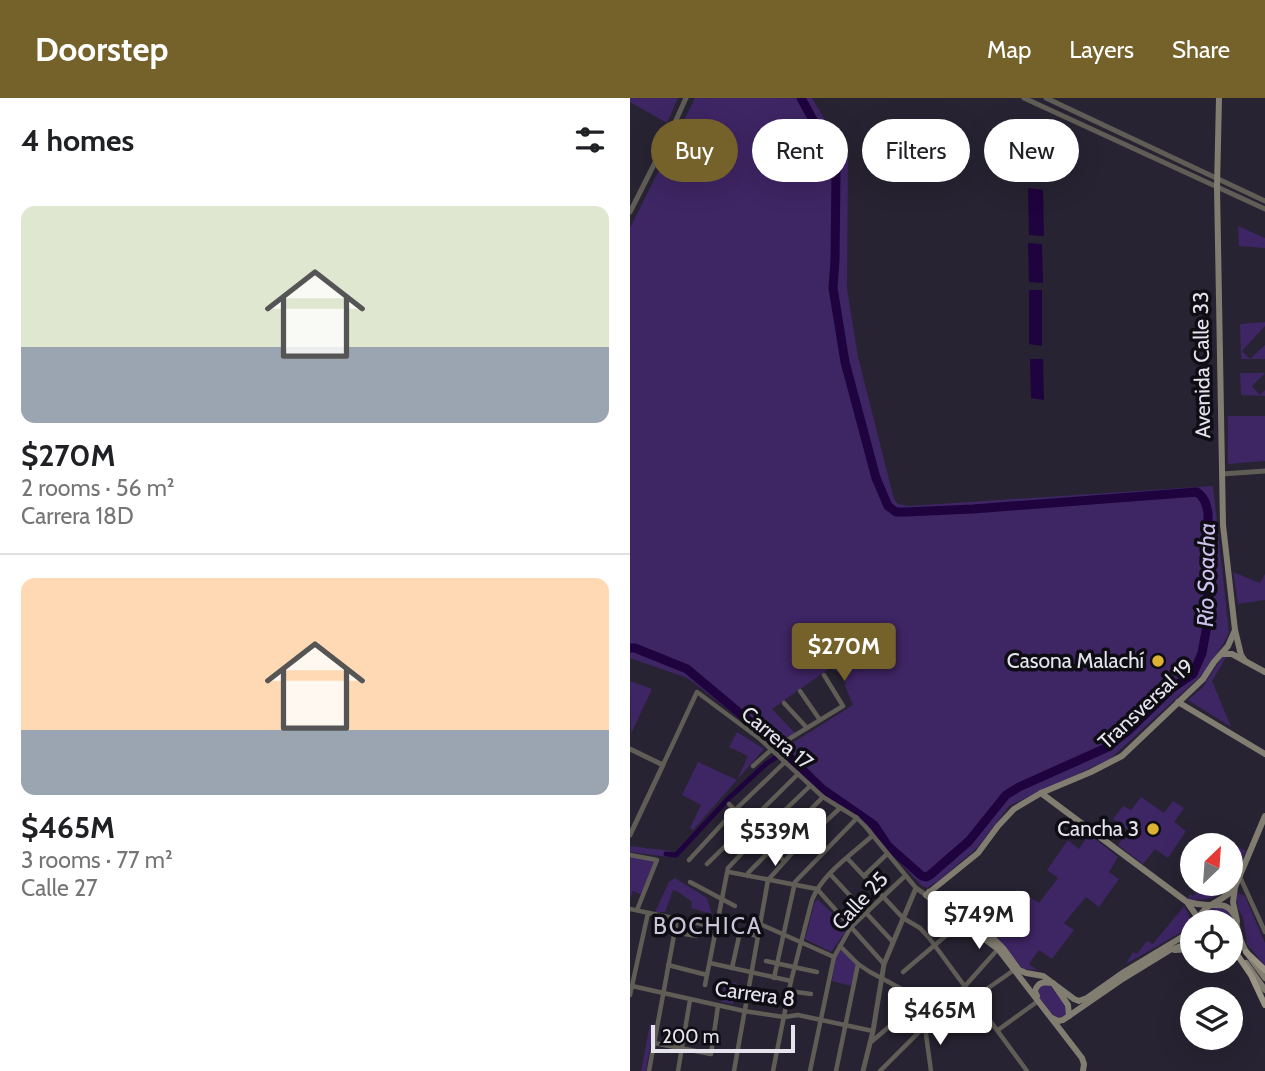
<!DOCTYPE html>
<html lang="en">
<head>
<meta charset="utf-8">
<style>
	:root { --surface:#fff; --page:#f2f2f2; --text:#202124; --muted:#757577; --line:#e0e0e0; --accent:#75622b }
	body { margin:0; font-family:Cabin,sans-serif; background:var(--page); color:var(--text); height:100vh; display:flex; flex-direction:column; font-size:26px; white-space:nowrap }
	* { box-sizing:border-box; margin:0 }
	p { font-size:23px; color:var(--muted) }
	.icon { flex:none; width:38px; height:38px; fill:none; stroke:currentColor; stroke-width:2; stroke-linecap:round; stroke-linejoin:round }
	.map { position:relative; flex:1; overflow:hidden }
	.panel { display:flex; flex-direction:column; background:var(--surface); width:630px }
	.panel>* { flex:none }
	.hud { position:absolute; left:21px; top:21px; width:508px; height:63px; display:flex; gap:14px }
	.needle { width:46px; rotate:25deg }
	.fabs { position:absolute; left:550px; top:735px; display:grid; gap:14px }
	.fabs a { display:grid; place-items:center; width:63px; height:63px; border-radius:50%; background:var(--surface); box-shadow:0 7px 28px #0002; font-size:35px }
	.scale { position:absolute; left:21px; bottom:18px; width:144px; box-sizing:border-box; padding-left:7px; border:4px solid #e6e3ed; border-top:0; font-size:19px; line-height:24px; white-space:nowrap; color:#e6e3ed; -webkit-text-stroke:5px #0f0d14; paint-order:stroke }
	.price { position:absolute; translate:-50% -60px; padding:0 16px; border-radius:7px; background:#fff; color:#222; font-size:23px; line-height:46px; filter:drop-shadow(0 2px 4px #0008) }
	.price::after { content:''; position:absolute; left:50%; top:42px; width:21px; height:16px; margin-left:-10px; background:inherit; clip-path:polygon(0 0,100% 0,50% 100%) }
	.price.selected { background:var(--accent); color:#fff }
	ul { padding:0; list-style:none }
	li { display:grid; align-content:center; gap:14px; height:371px; padding:0 21px }
	li+li { border-top:2px solid var(--line) }
	li span { display:grid; place-items:center; height:217px; border-radius:14px; color:#555 }
	li>.icon { margin-inline-start:auto }
	span .icon { width:126px; height:126px; fill:#fffc; stroke-width:1 }
	li b { font-size:30px }
	h2 { display:flex; justify-content:space-between; align-items:center; height:84px; padding:0 21px; font-size:30px }
	.chip { padding:0 24px; border-radius:32px; background:var(--surface); box-shadow:0 7px 28px #0002; font-size:24px; line-height:63px }
	.chip.selected { background:var(--accent); color:#fff }
	header { display:flex; align-items:center; gap:42px; box-sizing:border-box; height:98px; padding:0 35px; background:var(--accent); color:#fff }
	header strong { font-size:33px }
	nav { display:flex; gap:38px; margin-inline-start:auto; font-size:24px }
	main { display:flex; flex:1; min-height:0 }
	.map>svg:first-child { display:block }
</style>
</head>
<body>
<header>
<strong>Doorstep</strong>
<nav><a>Map</a><a>Layers</a><a>Share</a></nav>
</header>
<main>
<section class="panel">
<h2>4 homes<svg class="icon" aria-label="filters" viewBox="0 0 24 24"><path d="M4 7h16M4 17h16"/><circle cx="9" cy="7" r="2"/><circle cx="15" cy="17" r="2"/></svg></h2>
<ul>
<li><span style="background:linear-gradient(#dfe7d0 65%,#9aa5b1 0)"><svg class="icon" aria-label="home" viewBox="0 0 24 24"><path d="M3 11l9-7 9 7M6 9v11h12V9"/></svg></span><div><b>$270M</b><p>2 rooms · 56 m²</p><p>Carrera 18D</p></div></li>
<li><span style="background:linear-gradient(#ffd9b3 70%,#9aa5b1 0)"><svg class="icon" aria-label="home" viewBox="0 0 24 24"><path d="M3 11l9-7 9 7M6 9v11h12V9"/></svg></span><div><b>$465M</b><p>3 rooms · 77 m²</p><p>Calle 27</p></div></li>
</ul>
</section>
<div class="map">
<svg width="635" height="973" viewBox="0 0 635 973">
	<rect width="100%" height="100%" fill="#272332"/>
	<g fill="#3e2564" fill-rule="evenodd">
		<polygon points="0,0 48,0 37,25 0,4"/>
		<path d="M65,0H182L218,61L217,191L228,259L264,401L268,406L279,408L583,388L599,534C594,548 583,560 575,574L480,661L379,708L347,750L308,783L297,790L292,788L252,746L234,723L195,697L142,646L63,584L57,580L0,560V130ZM200,570L216,579L215,588L223,607L156,649L149,644L165,635L142,611Z"/>
		<polygon points="608,128 635,140 635,150 609,148"/>
		<polygon points="635,224 635,228 612,253 620,261 635,247 635,261 611,261 610,226"/>
		<polygon points="610,275 635,275 622,288 630,297 635,292 635,298 611,297"/>
		<polygon points="598,318 635,318 635,363 598,366"/>
		<polygon points="603,474 630,485 635,476 635,502 608,506"/>
		<polygon points="593,558 596,559 582,583 601,629 558,602 572,590"/>
		<polygon points="0,583 22,591 0,638 1,634"/>
		<polygon points="107,634 134,651 63,732 60,730 71,707 52,697 68,664 107,682 118,658 99,649"/>
		<polygon points="511,699 534,715 543,703 554,710 544,724 556,733 538,760 525,751 513,766 488,747 498,732 483,721 493,708 501,712"/>
		<polygon points="459,736 488,759 479,774 489,781 469,809 456,799 434,825 444,832 422,861 409,852 399,866 407,872 393,871 365,840 372,830 364,824 387,791 409,805 428,780 417,772 438,742 449,751"/>
		<polygon points="0,748 41,753 39,759 0,754"/>
		<polygon points="606,748 616,753 607,773 600,766 600,756"/>
		<polygon points="0,758 27,762 12,797 3,793 0,801"/>
		<polygon points="45,780 77,800 82,816 61,810 62,804 50,795 43,792 35,814 25,814 39,784"/>
		<path d="M573,786H600C590,800 574,804 557,801L560,796L563,798L574,787Z"/>
		<polygon points="608,795 615,798 635,845 635,868 617,846 613,820 608,810 606,798"/>
		<polygon points="188,802 218,830 201,854 175,841 185,803"/>
		<polygon points="554,808 560,819 558,828 555,832 496,866 503,854 507,856 517,843 523,846"/>
		<path d="M583,809C599,809 609,821 600,836V824H571L575,814Z"/>
		<polygon points="210,851 226,867 221,888 202,883 206,859"/>
		<polygon points="95,883 107,885 103,906 91,904"/>
		<polygon points="420,887 435,907 436,916 430,920 423,917 409,899 409,888"/>
		<polygon points="20,926 24,927 16,973 11,973"/>
	</g>
	<g fill="#1f033e">
		<polygon points="399,40 413,40 413,82 398,82"/>
		<polygon points="398,90 413,92 414,138 399,137"/>
		<polygon points="398,145 412,146 413,185 399,184"/>
		<polygon points="399,192 412,192 412,248 399,246"/>
		<polygon points="400,261 413,261 414,302 401,300"/>
	</g>
	<g fill="none" stroke-linecap="round" stroke-linejoin="round">
		<polyline stroke="#1f033e" stroke-width="5" points="36,756 46,757 99,700 136,666 145,660"/>
		<path stroke="#1f033e" stroke-width="9" d="M0,550H5L57,571L144,644L192,691L244,727L258,748L292,778L296,779L300,777L339,743L376,697L389,689L476,650L499,632L542,590L563,576L572,555L578,522V415C576,405 575,400 567,394L343,411L275,414H266L258,408L246,380L215,264L203,190L205,162L206,74L204,60L171,0"/>
		<g stroke="#605d56" stroke-width="4.5">
			<polyline points="170,593 190,622"/>
			<polyline points="154,605 177,630"/>
			<polyline points="33,667 67,594 130,641 193,699 227,720 235,728 286,790"/>
			<polyline points="123,668 141,652 213,608 194,577"/>
			<polyline points="99,706 154,763"/>
			<polyline points="0,757 27,762 7,812"/>
			<polyline points="217,760 273,820 290,830 300,841 397,973"/>
			<polyline points="59,762 105,712 155,664"/>
			<polyline points="77,766 168,676"/>
			<polyline points="99,774 187,791 254,866"/>
			<polyline points="200,776 263,844"/>
			<polyline points="118,778 118,775 193,699"/>
			<polyline points="234,778 257,756"/>
			<polyline points="610,779 635,834"/>
			<polyline points="60,784 105,808"/>
			<polyline points="0,811 128,838"/>
			<polyline points="130,826 204,859"/>
			<polyline points="44,834 66,838"/>
			<polyline points="210,848 228,866 240,874 311,912"/>
			<polyline points="136,863 187,874"/>
			<polyline points="80,865 161,883"/>
			<polyline points="38,867 77,877"/>
			<polyline points="102,870 110,834"/>
			<polyline points="273,874 332,824"/>
			<polyline points="144,880 165,784 227,720"/>
			<polyline points="75,887 98,770 129,737 180,688"/>
			<polyline points="2,888 114,913 154,919 168,917 243,933"/>
			<polyline points="159,893 181,896"/>
			<polyline points="0,897 18,815"/>
			<polyline points="344,900 384,872"/>
			<polyline points="295,929 301,973"/>
			<polyline points="368,932 408,903"/>
			<polyline points="241,944 292,901"/>
			<polyline points="24,945 81,956 88,908"/>
			<polyline points="19,973 47,821"/>
			<polyline points="48,973 60,902"/>
			<polyline points="104,973 138,782 163,754 210,710"/>
			<path d="M143,973L161,883L182,802C193,775 221,757 242,738"/>
			<polyline points="180,973 204,859 221,829 275,778"/>
			<polyline points="206,973 228,866"/>
			<polyline points="250,973 335,888 368,851"/>
		</g>
		<g stroke="#605d56" stroke-width="5">
			<polyline points="394,0 635,111"/>
			<polyline points="416,0 635,103"/>
			<polyline points="0,114 42,31 56,0"/>
			<polyline points="592,376 635,373"/>
			<polyline points="0,651 33,667 0,737"/>
			<polyline points="233,973 243,933 254,866 286,790 296,797"/>
		</g>
		<g stroke="#827d71" stroke-width="6">
			<polyline points="589,0 587,89 593,427 605,532 611,557 615,563"/>
			<polyline points="592,556 602,556 635,574"/>
			<polyline points="548,604 635,656"/>
			<polyline points="411,695 557,804 566,817 568,824"/>
			<polyline points="299,794 365,842 373,850 389,872 396,875 413,878 444,901 449,903 457,900 494,874 562,833"/>
			<path d="M558,804C565,806 571,807 578,807C590,807 598,805 605,818"/>
			<path d="M568,822C573,806 592,804 603,792"/>
			<path d="M607,828C610,850 623,863 635,880"/>
			<polyline points="600,840 605,834 607,823 603,804 605,789 635,718"/>
			<polyline points="545,852 562,851"/>
			<polyline points="616,865 635,892"/>
			<path d="M407,898L405,893C408,883 415,884 423,885L438,907L439,918"/>
			<polyline points="422,920 428,923 433,922 491,882 540,852 562,844"/>
			<polyline points="453,973 454,966 452,960 368,851 296,797 348,755 368,728 384,711 411,695 461,674 492,658 573,581 584,564 598,548 605,532"/>
		</g>
		<g stroke="#9b9585" stroke-width="6">
			<polyline points="616,854 635,872"/>
			<polyline points="606,855 621,877 635,907"/>
		</g>
	</g>
	<g fill="#dcb233" stroke="#0f0d14" stroke-width="2.5">
		<circle cx="528" cy="563" r="7"/>
		<circle cx="523" cy="731" r="7"/>
	</g>
	<g text-anchor="middle" stroke-width="7" stroke-linejoin="round" paint-order="stroke">
		<g font-size="21" fill="#e6e3ed" stroke="#0f0d14">
			<text transform="translate(572 267) rotate(-91)" y="7">Avenida Calle 33</text>
			<text transform="translate(516 606) rotate(-43)" y="7">Transversal 19</text>
			<text transform="translate(147 640) rotate(40)" y="7">Carrera 17</text>
			<text transform="translate(230 803) rotate(-47)" y="7">Calle 25</text>
			<text transform="translate(125 896) rotate(8)" y="7">Carrera 8</text>
		</g>
		<g font-size="21" fill="#e6e3ed" stroke="#0f0d14" text-anchor="end">
			<text x="514" y="570">Casona Malachí</text>
			<text x="509" y="738">Cancha 3</text>
		</g>
		<g font-size="23" font-style="italic" fill="#cfc1ee" stroke="#0f0d14">
			<text transform="translate(576 477) rotate(-89)" y="8">Río Soacha</text>
		</g>
		<g font-size="23" letter-spacing="2" fill="#cac5d9" stroke="#0f0d14">
			<text x="78" y="836">BOCHICA</text>
		</g>
	</g>
</svg>
<div class="fabs">
<a><svg class="needle" viewBox="-14 -14 28 28"><path d="M0-13l5 13h-10z" fill="#e53935"/><path d="M0 13l5-13h-10z" fill="#757577"/></svg></a>
<a><svg class="icon" aria-label="locate" viewBox="0 0 24 24"><circle cx="12" cy="12" r="6"/><path d="M12 2v4M12 18v4M2 12h4M18 12h4"/></svg></a>
<a><svg class="icon" aria-label="layers" viewBox="0 0 24 24"><path d="M12 4l9 5-9 5-9-5zM3 14l9 5 9-5"/></svg></a>
</div>
<div class="scale">200 m</div>
<b class="price selected" style="left:214px;top:585px">$270M</b>
<b class="price" style="left:145px;top:770px">$539M</b>
<b class="price" style="left:349px;top:853px">$749M</b>
<b class="price" style="left:310px;top:949px">$465M</b>
<div class="hud">
<a class="chip selected">Buy</a>
<a class="chip">Rent</a>
<a class="chip">Filters</a>
<a class="chip">New</a>
</div>
</div>
</main>
</body>
</html>
